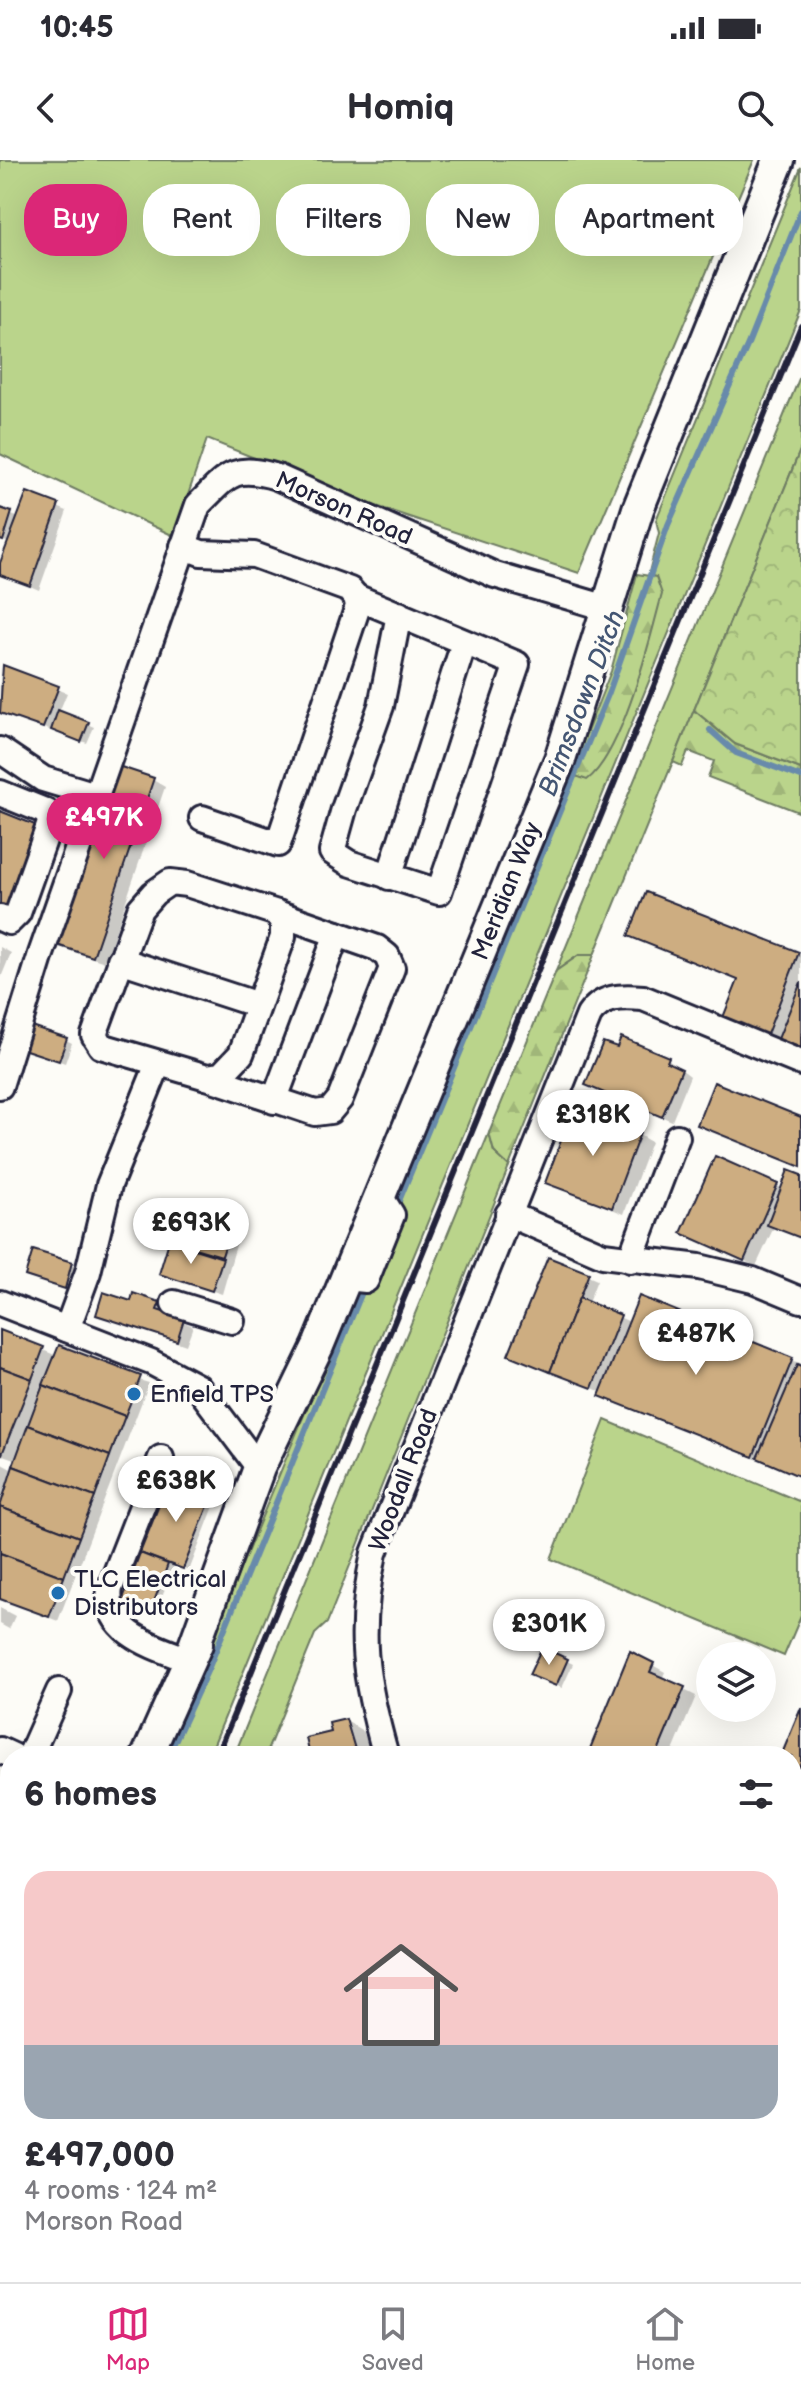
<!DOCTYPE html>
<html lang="en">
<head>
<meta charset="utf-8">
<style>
	:root { --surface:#fff; --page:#f2f2f3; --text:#2b2b33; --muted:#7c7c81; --line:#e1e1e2; --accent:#db2777 }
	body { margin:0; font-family:"Balsamiq Sans",sans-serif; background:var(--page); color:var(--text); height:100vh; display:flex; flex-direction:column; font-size:30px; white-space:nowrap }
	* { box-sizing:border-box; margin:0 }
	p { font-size:26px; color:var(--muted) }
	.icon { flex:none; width:44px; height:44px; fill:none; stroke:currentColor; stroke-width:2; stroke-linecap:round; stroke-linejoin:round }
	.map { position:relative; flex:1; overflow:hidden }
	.drawer { position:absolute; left:0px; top:1586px; width:802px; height:536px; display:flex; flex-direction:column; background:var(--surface); border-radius:32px 32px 0 0; box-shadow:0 8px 32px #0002 }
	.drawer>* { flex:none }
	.top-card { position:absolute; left:24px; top:24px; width:754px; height:72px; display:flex; gap:16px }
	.tools { position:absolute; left:696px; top:1482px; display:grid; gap:16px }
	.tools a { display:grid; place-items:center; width:80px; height:80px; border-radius:50%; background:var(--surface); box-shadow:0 8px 32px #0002; font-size:40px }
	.price { position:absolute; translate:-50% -68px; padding:0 18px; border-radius:28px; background:#fff; color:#222; font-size:26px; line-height:52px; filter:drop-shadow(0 2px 4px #0008) }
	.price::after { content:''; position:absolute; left:50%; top:48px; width:24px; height:18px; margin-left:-12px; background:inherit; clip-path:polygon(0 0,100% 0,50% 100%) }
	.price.active { background:var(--accent); color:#fff }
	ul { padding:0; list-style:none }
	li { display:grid; align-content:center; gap:16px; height:424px; padding:0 24px }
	li span { display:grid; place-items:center; height:248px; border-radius:24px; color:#555 }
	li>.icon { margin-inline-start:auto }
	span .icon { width:144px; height:144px; fill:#fffc; stroke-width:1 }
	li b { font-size:34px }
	h2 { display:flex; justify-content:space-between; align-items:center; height:96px; padding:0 24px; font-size:34px }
	.pill { padding:0 28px; border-radius:32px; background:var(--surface); box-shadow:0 8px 32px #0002; font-size:28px; line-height:72px }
	.pill.active { background:var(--accent); color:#fff }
	.status { display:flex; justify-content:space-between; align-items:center; height:56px; padding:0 40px; background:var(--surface); direction:ltr }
	.status svg { height:22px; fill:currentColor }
	header { display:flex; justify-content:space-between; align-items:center; height:104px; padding:0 24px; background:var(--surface); font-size:36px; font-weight:700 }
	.tabs { display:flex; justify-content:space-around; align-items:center; height:112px; border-top:2px solid var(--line); background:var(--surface); font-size:22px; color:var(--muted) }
	.tabs a { display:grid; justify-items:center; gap:4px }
	.tabs .active { color:var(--accent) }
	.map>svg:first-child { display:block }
</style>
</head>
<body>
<div class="status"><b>10:45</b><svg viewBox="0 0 49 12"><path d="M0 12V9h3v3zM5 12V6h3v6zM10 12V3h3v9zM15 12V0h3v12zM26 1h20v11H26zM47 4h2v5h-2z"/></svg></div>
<header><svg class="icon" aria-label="back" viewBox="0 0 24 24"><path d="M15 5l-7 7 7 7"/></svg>Homiq<svg class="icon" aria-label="search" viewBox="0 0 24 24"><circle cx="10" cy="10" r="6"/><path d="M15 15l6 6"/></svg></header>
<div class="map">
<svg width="801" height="2122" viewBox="0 0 801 2122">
	<defs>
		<pattern id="forest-firs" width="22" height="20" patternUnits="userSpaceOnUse" patternTransform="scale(2)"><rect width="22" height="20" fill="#bad48b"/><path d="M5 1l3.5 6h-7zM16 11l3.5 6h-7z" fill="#a0b679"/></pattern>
		<pattern id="park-crowns" width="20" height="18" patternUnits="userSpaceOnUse" patternTransform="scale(2)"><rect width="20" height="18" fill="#bad48b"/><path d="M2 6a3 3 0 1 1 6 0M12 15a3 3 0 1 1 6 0" fill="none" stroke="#a0b679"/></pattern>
	</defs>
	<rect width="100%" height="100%" fill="#fdfcf7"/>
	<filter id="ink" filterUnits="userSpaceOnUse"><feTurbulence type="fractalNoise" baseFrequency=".0125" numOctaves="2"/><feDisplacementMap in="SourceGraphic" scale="16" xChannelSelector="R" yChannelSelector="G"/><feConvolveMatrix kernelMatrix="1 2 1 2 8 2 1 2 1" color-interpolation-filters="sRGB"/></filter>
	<g filter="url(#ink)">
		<g fill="#bad48b" stroke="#6e7b63" stroke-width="2">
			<polygon points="0,0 754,0 579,413 370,344 207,279 174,376 0,294"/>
			<polygon points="801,7 801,150 209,1596 163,1596 569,614 587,619 656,417 648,416 659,373 656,360"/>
			<polygon points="801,214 801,288 594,795 579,795 556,811"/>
			<polygon points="489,973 494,992 509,1006 327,1463 315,1474 265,1596 234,1596"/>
			<polygon points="605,1260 801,1342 801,1456 784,1496 551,1399"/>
		</g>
		<g fill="url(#forest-firs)" stroke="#6e7b63" stroke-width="2">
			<path d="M637,414L656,417L662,434C650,479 623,593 587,620L570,614L611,511Z"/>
			<polygon points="694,550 735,584 801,609 801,653 708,617 714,601 688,591 682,606 673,602"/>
			<polygon points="579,795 594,795 509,1006 494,992 489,973 556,811"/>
			<polygon points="10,1910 10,2055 0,2086 0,1932"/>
		</g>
		<polygon fill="url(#park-crowns)" stroke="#6e7b63" stroke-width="2" points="801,288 801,609 735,584 694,550"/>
		<g fill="#0003">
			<polygon points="28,335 67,351 39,430 0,413 10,383 0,380 0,350 19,358"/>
			<polygon points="4,507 67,533 59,552 94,567 87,583 0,553 0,518"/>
			<polygon points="153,620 165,627 105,802 68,790 56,783"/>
			<polygon points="647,735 801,795 801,888 780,878 777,887 735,871 740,821 631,776"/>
			<polygon points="0,787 11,793 0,820"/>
			<polygon points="66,880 72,883 65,903 31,891"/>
			<polygon points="622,880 668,899 690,916 672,961 596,929"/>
			<polygon points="639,975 651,982 624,1054 547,1022"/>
			<polygon points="801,1017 801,1078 774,1067 756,1106 695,1079 777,1026 783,1029"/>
			<polygon points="182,1048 241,1068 222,1134 161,1114"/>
			<polygon points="34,1093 77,1107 70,1130 27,1116"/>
			<polygon points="549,1099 597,1120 588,1143 630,1162 801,1204 801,1317 613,1242 602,1232 520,1199"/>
			<polygon points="132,1143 159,1143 168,1149 166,1155 193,1166 186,1185 98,1154"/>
			<polygon points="0,1172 57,1196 149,1223 58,1461 0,1439 0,1303 13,1310 17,1300 0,1294"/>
			<polygon points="170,1322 216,1341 189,1411 174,1405 155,1456 123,1443"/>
			<polygon points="0,1448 15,1456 9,1469 0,1464"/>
			<polygon points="631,1493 665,1512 662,1519 696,1536 671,1596 589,1596"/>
			<polygon points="567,1501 573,1504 562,1528 537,1517"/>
			<polygon points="801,1553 801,1638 792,1659 792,1596 783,1596"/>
			<polygon points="346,1561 363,1571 372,1596 312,1596"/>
			<polygon points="792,2094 801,2096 801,2122 713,2119 714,2112 792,2112"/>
			<polygon points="155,2112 212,2112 208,2122 152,2122"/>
		</g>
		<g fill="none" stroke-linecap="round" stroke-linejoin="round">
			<g stroke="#678aab" stroke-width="6">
				<polyline points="710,570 736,593 801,617"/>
				<polyline points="396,1048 609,532 668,365 748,184 801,51"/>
				<polyline points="168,1596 209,1507 364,1127"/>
				<polyline points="0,2007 10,1982"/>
			</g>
		</g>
		<g fill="#cdad81" stroke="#22223b" stroke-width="2">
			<polygon points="27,332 59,344 30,426 0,415 0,403"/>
			<polygon points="0,348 12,352 3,381 0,380"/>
			<polygon points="3,505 59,526 43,568 0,553"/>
			<polygon points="58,550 89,562 81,582 51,570"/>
			<polygon points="115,605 154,618 93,797 54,784"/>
			<polygon points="0,651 40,667 5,751 0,749"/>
			<polygon points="646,732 799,792 764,882 720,865 738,820 628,776"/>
			<polygon points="801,822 801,888 778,879"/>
			<polygon points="31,866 67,878 59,901 23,889"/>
			<polygon points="621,877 669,897 667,902 682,909 662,957 585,925 603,882 617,887"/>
			<polygon points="714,922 801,957 801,1007 697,965"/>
			<polygon points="573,949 640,973 612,1048 545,1023"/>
			<polygon points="715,996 778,1024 744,1101 681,1073"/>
			<polygon points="788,1010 801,1015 801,1078 767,1065"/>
			<polygon points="181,1045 233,1061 222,1096 170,1081"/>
			<polygon points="169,1081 223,1098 212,1131 159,1114"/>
			<polygon points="33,1090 72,1102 65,1129 25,1116"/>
			<polygon points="548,1097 589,1113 550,1212 508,1195"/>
			<polygon points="103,1132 131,1141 133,1133 160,1142 157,1150 184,1159 177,1181 96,1155"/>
			<polygon points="639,1136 793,1198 753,1297 599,1236"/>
			<polygon points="579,1138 621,1155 592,1228 550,1212"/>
			<polygon points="0,1170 44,1187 32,1219 0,1207"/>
			<polygon points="59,1185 141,1216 125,1256 43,1225"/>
			<polygon points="797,1205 801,1207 801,1317 757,1298"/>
			<polygon points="0,1207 32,1219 2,1294 0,1293"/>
			<polygon points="43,1225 125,1256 110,1296 28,1265"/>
			<polygon points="28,1265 110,1296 95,1337 13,1306"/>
			<polygon points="13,1306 95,1337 79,1377 0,1347"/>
			<polygon points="169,1320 212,1336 183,1409 140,1393"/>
			<polygon points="0,1347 79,1377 64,1417 0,1393"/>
			<polygon points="0,1393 64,1417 49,1457 0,1439"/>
			<polygon points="140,1393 168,1404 149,1455 121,1444"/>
			<polygon points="542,1487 568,1499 556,1526 529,1515"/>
			<polygon points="630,1491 654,1503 650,1512 685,1527 656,1596 587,1596"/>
			<polygon points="801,1548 801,1602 792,1624 792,1596 781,1596"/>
			<polygon points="346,1559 357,1596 310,1596 306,1578 331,1572 329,1563"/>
			<polygon points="792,1841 801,1846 801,1952 792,1947 798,1930 792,1927"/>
			<polygon points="801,1954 801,1987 792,1983 792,1962 796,1964"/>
			<polygon points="792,2092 801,2094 801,2122 710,2120 712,2112 792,2112"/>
			<polygon points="153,2112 191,2112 187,2122 149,2122"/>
		</g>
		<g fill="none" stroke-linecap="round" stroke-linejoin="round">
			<g stroke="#22223b" stroke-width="30">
				<g id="minor">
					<polyline points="183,386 201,393 254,395 350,430 356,437 358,446 278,684 202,658"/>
					<polyline points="356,437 517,504 439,732 349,703 332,692 344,649 381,546 399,454"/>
					<polyline points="0,590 43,619 96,635"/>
					<polyline points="0,633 47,652 50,663 18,753 9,762 0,758"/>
					<polyline points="389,717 464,483"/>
					<polygon points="170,722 187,724 277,753 283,763 283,777 241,894 221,915 207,917 101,886 94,875 140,749 154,733"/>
					<polyline points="120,800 258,845"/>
					<polyline points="207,917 315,953 330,951 340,939 392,808 387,796 377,788 277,753"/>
					<path d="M0,926L41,794L198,345C228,315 233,304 277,317L495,415L607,448"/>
					<polyline points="274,941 337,774"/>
					<polyline points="508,1054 603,1095 699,1107 753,1120 801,1140"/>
					<polyline points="630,1100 677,977"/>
					<polyline points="346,1118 366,1120 392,1055 380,1036"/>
					<polyline points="0,1143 151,1202 198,1227 259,1308"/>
					<polyline points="174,1143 232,1161"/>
					<polyline points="67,1169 88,1112 109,1025 158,904"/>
					<path d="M161,1298L110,1428C103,1473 155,1487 189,1500"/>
					<polyline points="0,1590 13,1596"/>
					<polyline points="30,1596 59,1531"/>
					<path d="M386,1596C364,1517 357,1474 374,1393L589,855C602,836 621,836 643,838L801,903"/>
					<polyline points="0,1660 10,1659"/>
					<polyline points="792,1689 801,1671"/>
					<polyline points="799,1805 801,1807"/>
					<polyline points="792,2016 801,2020"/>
					<polyline points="792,2074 801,2078"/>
					<polyline points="284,2112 305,2122"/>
					<polyline points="223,2122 229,2112"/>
				</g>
			</g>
			<g stroke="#22223b" stroke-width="36">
				<g id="major">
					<polyline points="189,1500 259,1308 318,1186 560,599 638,349 779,0"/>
					<polyline points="147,1596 197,1484"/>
					<polyline points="0,1904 10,1883"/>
				</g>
			</g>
			<use href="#minor" stroke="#fdfcf7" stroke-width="24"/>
			<use href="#major" stroke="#fdfcf7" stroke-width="30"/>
			<g stroke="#22223b" stroke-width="6">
				<polyline points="217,1596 801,166"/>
				<polyline points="1,2122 10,2101"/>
			</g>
		</g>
	</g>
	<g fill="#1f6fb2" stroke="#fdfcf7" stroke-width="3">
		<circle cx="134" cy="1234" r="8"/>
		<circle cx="58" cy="1433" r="8"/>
	</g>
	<g text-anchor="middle" stroke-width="8" stroke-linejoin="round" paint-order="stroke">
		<g font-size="24" fill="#22223b" stroke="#fdfcf7">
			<text transform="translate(344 348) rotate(24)" y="8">Morson Road</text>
			<text transform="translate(506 731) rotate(-68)" y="8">Meridian Way</text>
			<text transform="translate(403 1320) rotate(-69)" y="8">Woodall Road</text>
		</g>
		<g font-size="24" fill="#22223b" stroke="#fdfcf7" text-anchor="start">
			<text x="150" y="1242">Enfield TPS</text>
			<text x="74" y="1427">TLC Electrical<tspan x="74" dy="28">Distributors</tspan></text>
		</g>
		<g font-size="26" font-style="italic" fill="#445673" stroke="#fdfcf7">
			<text transform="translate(581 543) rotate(-69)" y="9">Brimsdown Ditch</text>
		</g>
	</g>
</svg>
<div class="tools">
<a><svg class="icon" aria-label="layers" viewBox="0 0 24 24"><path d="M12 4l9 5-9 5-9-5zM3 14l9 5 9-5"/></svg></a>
</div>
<b class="price active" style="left:104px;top:701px">£497K</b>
<b class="price" style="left:593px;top:998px">£318K</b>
<b class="price" style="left:191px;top:1106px">£693K</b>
<b class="price" style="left:696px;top:1217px">£487K</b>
<b class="price" style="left:176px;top:1364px">£638K</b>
<b class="price" style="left:549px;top:1507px">£301K</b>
<div class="top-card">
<a class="pill active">Buy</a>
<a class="pill">Rent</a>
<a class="pill">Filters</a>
<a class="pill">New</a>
<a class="pill">Apartment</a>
</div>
<section class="drawer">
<h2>6 homes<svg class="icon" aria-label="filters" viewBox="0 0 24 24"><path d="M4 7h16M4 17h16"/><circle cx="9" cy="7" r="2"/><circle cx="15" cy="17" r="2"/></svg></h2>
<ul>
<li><span style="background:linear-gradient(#f6c9c9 70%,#9aa5b1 0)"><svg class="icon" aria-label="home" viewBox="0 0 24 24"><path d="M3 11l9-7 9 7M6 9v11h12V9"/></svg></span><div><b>£497,000</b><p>4 rooms · 124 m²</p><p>Morson Road</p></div></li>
</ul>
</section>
</div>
<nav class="tabs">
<a class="active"><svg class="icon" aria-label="map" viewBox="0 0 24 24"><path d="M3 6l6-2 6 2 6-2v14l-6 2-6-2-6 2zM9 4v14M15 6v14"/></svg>Map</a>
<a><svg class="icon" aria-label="saved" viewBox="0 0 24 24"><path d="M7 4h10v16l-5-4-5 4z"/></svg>Saved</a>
<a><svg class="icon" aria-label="home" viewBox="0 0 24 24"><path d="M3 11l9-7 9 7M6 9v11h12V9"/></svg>Home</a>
</nav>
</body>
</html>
